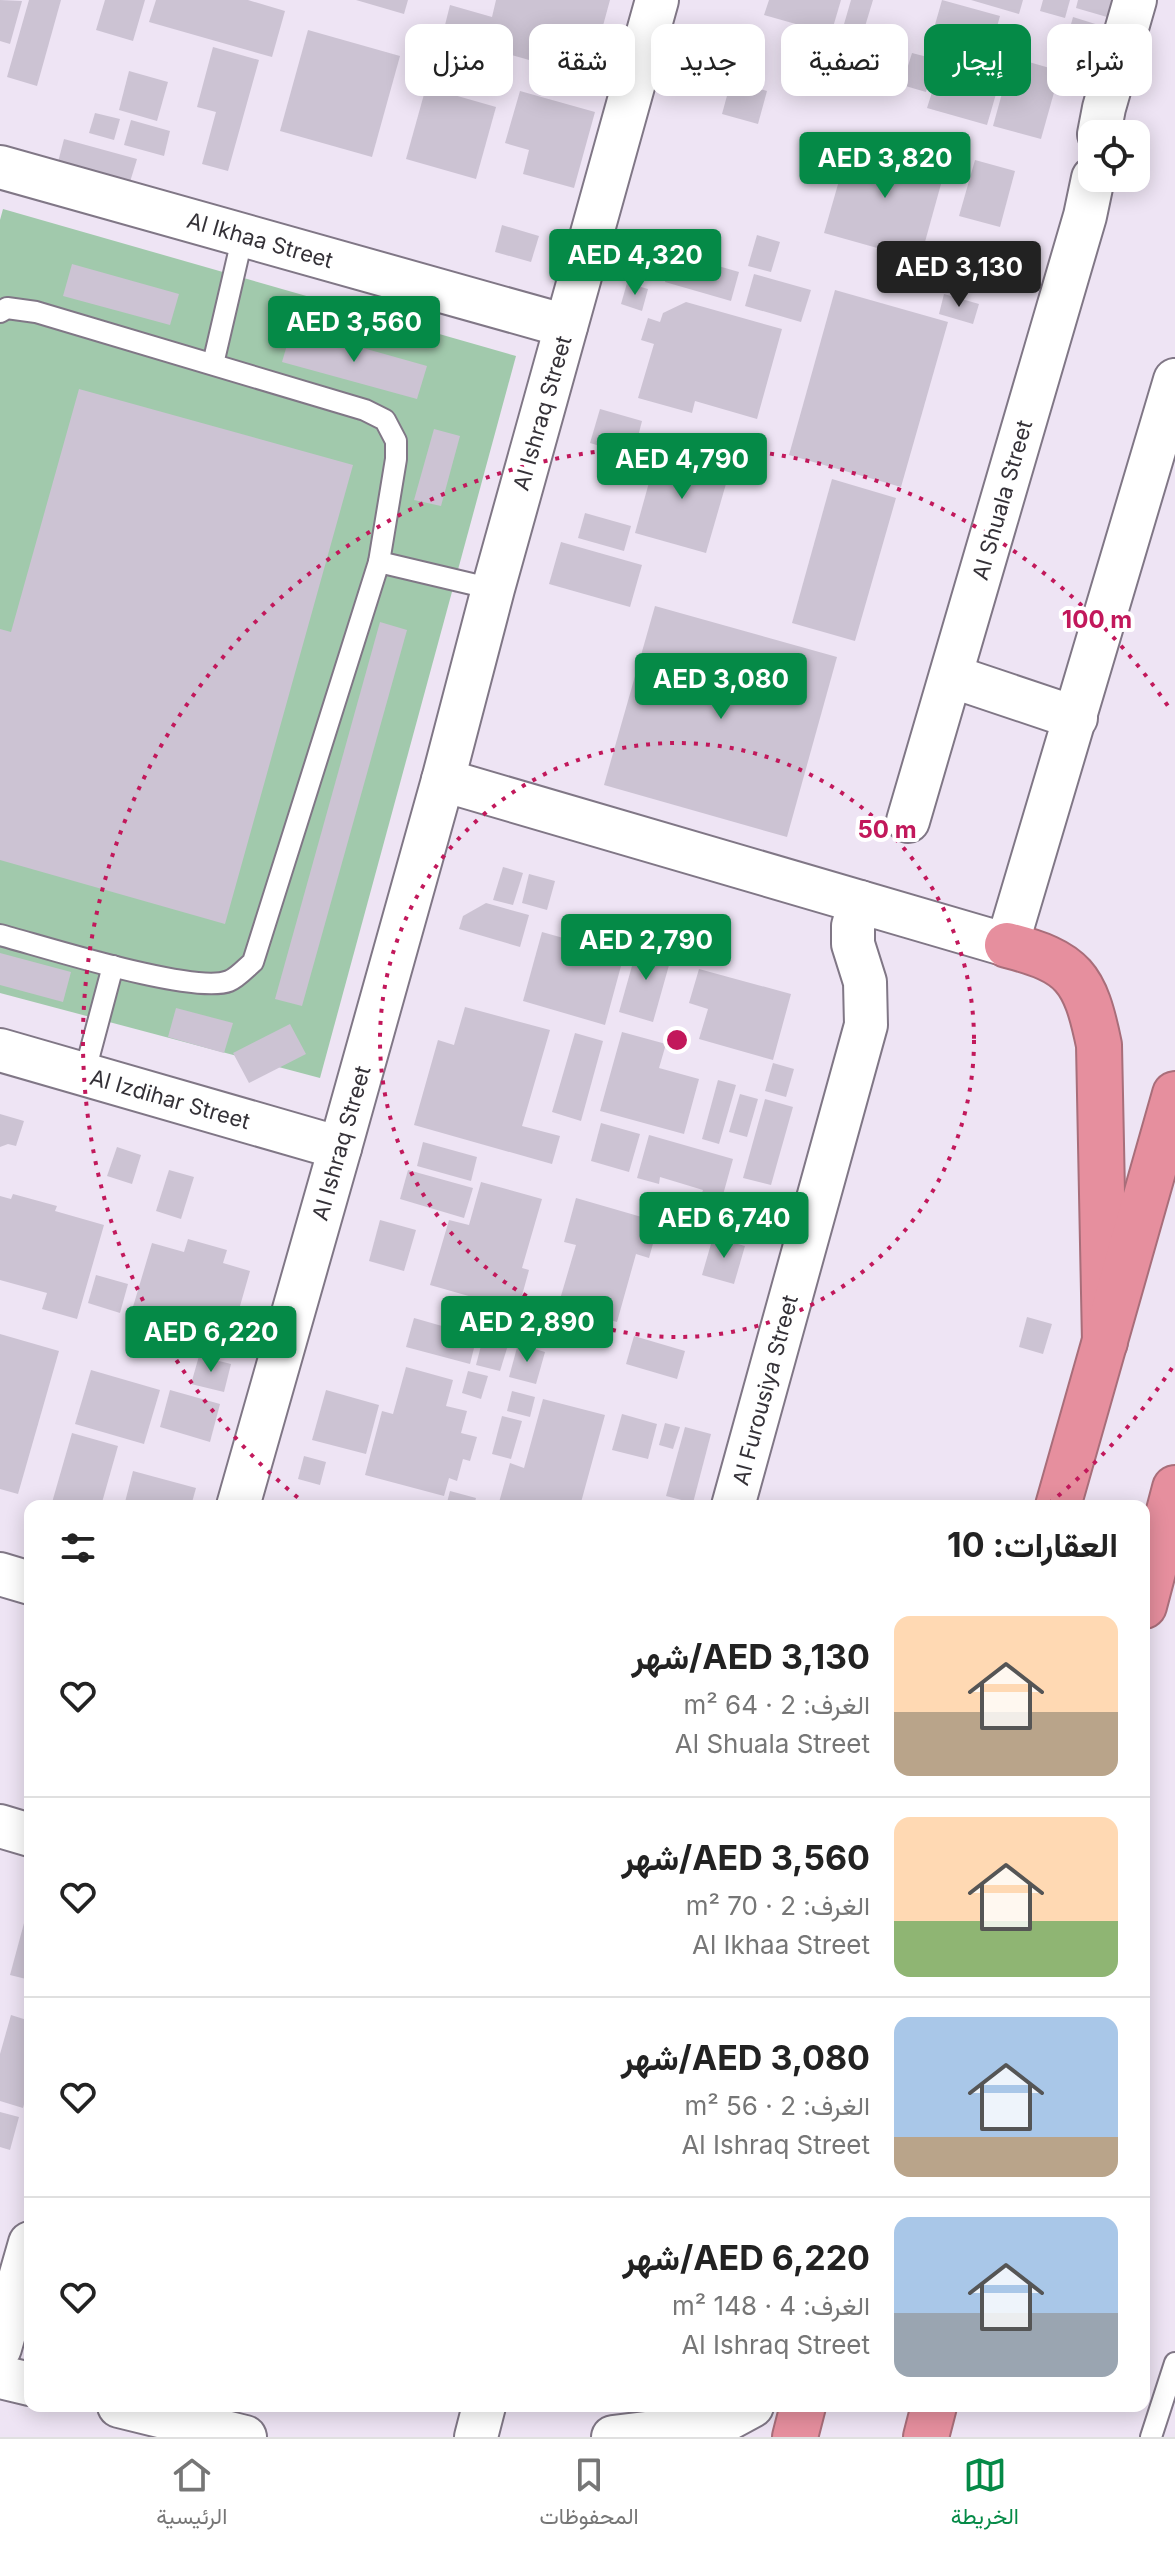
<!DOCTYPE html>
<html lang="ar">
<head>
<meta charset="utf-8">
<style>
	:root { --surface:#fff; --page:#f6f6f6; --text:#222; --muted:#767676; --line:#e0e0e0; --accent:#058a47 }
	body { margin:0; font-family:Inter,Vazirmatn,sans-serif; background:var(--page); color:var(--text); direction:rtl; height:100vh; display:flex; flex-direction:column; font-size:30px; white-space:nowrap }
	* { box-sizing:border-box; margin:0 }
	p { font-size:26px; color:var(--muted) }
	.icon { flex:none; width:44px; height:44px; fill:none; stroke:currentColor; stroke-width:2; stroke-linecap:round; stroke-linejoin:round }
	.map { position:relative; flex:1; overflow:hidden; direction:ltr }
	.sheet { position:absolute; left:24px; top:1500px; width:1126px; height:912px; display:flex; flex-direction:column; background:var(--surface); border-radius:16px; box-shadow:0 4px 20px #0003; direction:rtl }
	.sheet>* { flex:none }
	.banner { position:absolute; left:24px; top:24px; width:1128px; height:72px; direction:rtl; display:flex; gap:16px }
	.buttons { position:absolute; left:1078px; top:120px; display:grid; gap:16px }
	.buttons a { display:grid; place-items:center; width:72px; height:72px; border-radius:16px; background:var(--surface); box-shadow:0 4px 20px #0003; font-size:40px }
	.price { position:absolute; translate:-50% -68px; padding:0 18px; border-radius:8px; background:var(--accent); color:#fff; font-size:26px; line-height:52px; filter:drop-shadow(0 2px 4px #0008) }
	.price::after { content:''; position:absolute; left:50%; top:48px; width:24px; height:18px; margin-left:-12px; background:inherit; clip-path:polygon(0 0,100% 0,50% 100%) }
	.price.selected { background:#222; color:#fff }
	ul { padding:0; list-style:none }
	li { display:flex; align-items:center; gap:24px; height:200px; padding:0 32px }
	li+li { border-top:2px solid var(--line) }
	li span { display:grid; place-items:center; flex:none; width:224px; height:160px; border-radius:16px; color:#555 }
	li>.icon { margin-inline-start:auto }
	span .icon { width:96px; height:96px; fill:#fffc; stroke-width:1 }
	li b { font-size:34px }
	h2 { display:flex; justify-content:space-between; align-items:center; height:96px; padding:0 32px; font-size:34px }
	.chip { padding:0 28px; border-radius:16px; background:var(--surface); box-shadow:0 4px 20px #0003; font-size:28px; line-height:72px }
	.chip.selected { background:var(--accent); color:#fff }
	.menu { display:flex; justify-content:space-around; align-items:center; height:112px; border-top:2px solid var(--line); background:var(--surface); font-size:22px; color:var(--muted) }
	.menu a { display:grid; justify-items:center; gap:4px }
	.menu .selected { color:var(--accent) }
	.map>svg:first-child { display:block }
</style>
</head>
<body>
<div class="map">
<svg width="1175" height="2437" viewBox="0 0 1175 2437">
	<rect width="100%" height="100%" fill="#eee4f4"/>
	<polygon fill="#a1c9ac" points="3,209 516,356 320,1078 0,993 0,220"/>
	<g fill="#ccc3d3">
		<polygon points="0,0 22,1 10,44 0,41"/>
		<polygon points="29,0 61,0 37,86 7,77"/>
		<polygon points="105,0 145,0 133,41 96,30"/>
		<polygon points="156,0 248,0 285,11 272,57 149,22"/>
		<polygon points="356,0 408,0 404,14"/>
		<polygon points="496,0 610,0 589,77 483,47 484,39 479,57 440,45 450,5 492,17"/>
		<polygon points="769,0 841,0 831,34 764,15"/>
		<polygon points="851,0 873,0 860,43 840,38"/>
		<polygon points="942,0 1000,16 985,70 927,53"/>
		<polygon points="971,0 1023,0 1019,14"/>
		<polygon points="1043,0 1070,0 1065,18 1040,11"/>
		<polygon points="1078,0 1112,0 1107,17 1076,8"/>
		<polygon points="1073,17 1105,27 1098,51 1066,42"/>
		<polygon points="308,30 400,56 372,157 280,131"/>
		<polygon points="213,47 259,60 228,171 202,164 216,112 197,107"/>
		<polygon points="912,53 935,59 926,92 902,85"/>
		<polygon points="1012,57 1060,71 1041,139 993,126"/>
		<polygon points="129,71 168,82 157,121 119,110"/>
		<polygon points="951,73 998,87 987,125 927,108 933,89 946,92"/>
		<polygon points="731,81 767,91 758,124 722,114"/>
		<polygon points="426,87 496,107 476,179 406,159"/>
		<polygon points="520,91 595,112 574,188 523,174 529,150 505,143"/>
		<polygon points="95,113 120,119 114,140 89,133"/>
		<polygon points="131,120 170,131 164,156 124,145"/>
		<polygon points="64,139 137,159 130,182 58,162"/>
		<polygon points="851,139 946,166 920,260 824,233"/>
		<polygon points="975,160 1015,171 1000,227 959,216"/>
		<polygon points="502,225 539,236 531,262 495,252"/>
		<polygon points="757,235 780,242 771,272 748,266"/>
		<polygon points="673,253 739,272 731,301 665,282"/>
		<polygon points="72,264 179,294 170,325 63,296"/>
		<polygon points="754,274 811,290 801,322 745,306"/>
		<polygon points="627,283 648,289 642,311 621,304"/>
		<polygon points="835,290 948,322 901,487 789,455"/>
		<polygon points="944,294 979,304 973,324 939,314"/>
		<polygon points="686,302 782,329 757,419 695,401 692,413 638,398 654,344 641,340 648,318 660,322 663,313"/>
		<polygon points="292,328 427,366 417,399 282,362"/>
		<polygon points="79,389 353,465 225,924 0,860 0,629 11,632"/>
		<polygon points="600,409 642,421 633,456 590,443"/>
		<polygon points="434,429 460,436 441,506 414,500"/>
		<polygon points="658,450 730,470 706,553 635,533"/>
		<polygon points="832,479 896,498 855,641 792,623"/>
		<polygon points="585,513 631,526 624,551 578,538"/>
		<polygon points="561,542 642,565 630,607 549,584"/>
		<polygon points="655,606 837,657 787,837 604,785"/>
		<polygon points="380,622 407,630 302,1006 275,999"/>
		<polygon points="503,867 523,873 513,905 493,900"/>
		<polygon points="529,874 555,881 547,910 522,903"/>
		<polygon points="486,903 529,915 520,947 459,929 463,916"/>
		<polygon points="542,932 624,955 605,1025 523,1001"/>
		<polygon points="639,941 673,951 653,1022 619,1012"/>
		<polygon points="0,953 71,972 63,1002 0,985"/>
		<polygon points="699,969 791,994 773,1060 699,1039 708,1009 689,1003"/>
		<polygon points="465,1007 550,1030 522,1126 560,1136 552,1164 414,1125 438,1040 454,1045"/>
		<polygon points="176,1008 233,1023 224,1053 168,1037"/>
		<polygon points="290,1024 306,1054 249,1083 233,1053"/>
		<polygon points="622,1032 666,1044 659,1068 699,1079 684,1134 600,1111"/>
		<polygon points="575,1033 603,1041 581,1121 552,1112"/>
		<polygon points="773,1063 794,1069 786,1097 765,1091"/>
		<polygon points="718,1080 736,1085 719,1144 702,1139"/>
		<polygon points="740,1094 758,1099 747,1137 729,1132"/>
		<polygon points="765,1099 793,1107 771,1185 743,1178"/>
		<polygon points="0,1114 24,1121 16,1146 8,1144 0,1147"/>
		<polygon points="601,1123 640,1134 629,1172 591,1161"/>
		<polygon points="649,1135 733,1159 721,1202 701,1196 703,1190 660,1177 659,1184 637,1178"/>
		<polygon points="423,1142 477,1157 471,1181 417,1166"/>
		<polygon points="117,1147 141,1155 132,1184 107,1176"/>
		<polygon points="169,1170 194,1177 181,1219 156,1211"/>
		<polygon points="408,1170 473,1188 464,1218 400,1199"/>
		<polygon points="481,1182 542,1199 522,1268 529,1270 518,1310 430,1285 449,1220 469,1225"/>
		<polygon points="13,1194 57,1206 55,1211 104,1225 77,1319 42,1309 47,1293 0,1280 0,1196 11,1199"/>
		<polygon points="576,1198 659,1222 649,1258 636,1254 617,1322 558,1306 576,1245 564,1242"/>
		<polygon points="380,1220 416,1230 404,1271 369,1261"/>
		<polygon points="713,1237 745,1246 734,1284 702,1275"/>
		<polygon points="188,1239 227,1250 223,1263 250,1271 226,1355 127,1327 152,1243 184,1252"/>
		<polygon points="96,1275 128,1284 120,1313 88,1303"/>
		<polygon points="487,1305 521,1314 514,1342 480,1332"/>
		<polygon points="1027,1317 1052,1324 1043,1354 1019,1347"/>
		<polygon points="414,1318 477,1336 470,1364 406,1347"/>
		<polygon points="0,1334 59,1351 18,1494 0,1489"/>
		<polygon points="634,1336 685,1351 677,1379 626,1364"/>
		<polygon points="483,1338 508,1345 500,1371 476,1365"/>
		<polygon points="518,1344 545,1352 536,1384 509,1377"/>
		<polygon points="199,1356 231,1364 224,1392 191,1384"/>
		<polygon points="406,1367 453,1380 446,1406 467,1411 461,1433 477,1437 470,1461 463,1459 457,1481 449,1478 444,1496 365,1475 382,1411 393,1414"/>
		<polygon points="91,1370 160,1390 144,1444 75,1424"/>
		<polygon points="468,1371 488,1376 481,1399 462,1393"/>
		<polygon points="170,1390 220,1404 210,1442 160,1427"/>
		<polygon points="326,1390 379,1405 366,1454 312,1440"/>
		<polygon points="512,1391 535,1397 530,1417 507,1411"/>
		<polygon points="543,1399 605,1415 580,1506 498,1506 510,1463 524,1468"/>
		<polygon points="622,1414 657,1424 648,1459 612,1450"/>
		<polygon points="502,1416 522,1421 511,1459 492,1454"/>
		<polygon points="665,1423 680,1427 673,1449 659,1445"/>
		<polygon points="685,1427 711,1434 693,1503 666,1496"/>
		<polygon points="72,1433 118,1446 101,1506 51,1506"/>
		<polygon points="304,1456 326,1462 320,1485 298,1479"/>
		<polygon points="133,1471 196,1488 191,1506 124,1506"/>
		<polygon points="450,1491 476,1498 474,1506 446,1506"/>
		<polygon points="27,1912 30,1913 30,1980 10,1975"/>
		<polygon points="11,2015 30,2021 30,2083 23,2108 0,2101 0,2054"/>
		<polygon points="0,2112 19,2117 10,2150 0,2147"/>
	</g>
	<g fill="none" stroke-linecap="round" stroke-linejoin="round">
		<g stroke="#807786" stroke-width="24">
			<g id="lane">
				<polyline points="0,312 7,308 36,312 365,410 385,420 396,441 396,459 379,562 493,589"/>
				<polyline points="213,364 243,235"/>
				<path d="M0,935C42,946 194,995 229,981C237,978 246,968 253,962L379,562"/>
				<polyline points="84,1075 113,966"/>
				<polyline points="1151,2437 1175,2363"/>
			</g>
		</g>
		<g stroke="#807786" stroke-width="46">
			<g id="street">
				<polyline points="1099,134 1104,108 1135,0"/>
				<polyline points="0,167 566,326"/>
				<polyline points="951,676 1076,718"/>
				<polyline points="443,780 1007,945 1175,380"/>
				<polyline points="908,821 1085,216 1093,178"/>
				<polyline points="0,1050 340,1148"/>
				<polyline points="238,1506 340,1148 443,780 493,589 657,0"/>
				<polyline points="733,1506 866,1025 865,982 853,944 853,926 860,902"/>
				<polyline points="0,1574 30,1583"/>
				<polyline points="0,1826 30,1835"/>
				<polyline points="0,2348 30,2243"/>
				<polyline points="0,2377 30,2384"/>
				<polyline points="119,2406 245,2437"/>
				<polyline points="476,2437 484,2406"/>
				<polyline points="613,2437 719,2424 752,2406"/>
			</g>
		</g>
		<g stroke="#a86e7a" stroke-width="48">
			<g id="highway">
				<path d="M1007,945C1074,962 1085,977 1099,1045L1105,1342"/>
				<polyline points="1058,1506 1175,1094"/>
				<polyline points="1144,1606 1175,1488"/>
				<polyline points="795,2437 803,2406"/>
				<polyline points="926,2437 934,2406"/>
			</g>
		</g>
		<use href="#lane" stroke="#fff" stroke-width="20"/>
		<use href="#street" stroke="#fff" stroke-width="42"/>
		<use href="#highway" stroke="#e68f9e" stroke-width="44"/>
	</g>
	<g fill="none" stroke="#c2185b" stroke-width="4" stroke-dasharray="4 8">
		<circle cx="677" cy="1040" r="297"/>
		<path d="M1172 1368A594 594 0 0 1 1047 1505M307 1505A594 594 0 1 1 1172 712"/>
	</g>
	<g text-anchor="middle" stroke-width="8" stroke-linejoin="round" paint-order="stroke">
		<g font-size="22" fill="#343137" stroke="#fff">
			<text transform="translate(260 240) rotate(16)" y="8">Al Ikhaa Street</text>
			<text transform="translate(542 413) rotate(-74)" y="8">Al Ishraq Street</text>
			<text transform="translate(1002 500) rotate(-74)" y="8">Al Shuala Street</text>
			<text transform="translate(170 1099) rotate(16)" y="8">Al Izdihar Street</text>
			<text transform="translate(341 1143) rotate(-74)" y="8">Al Ishraq Street</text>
			<text transform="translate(765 1390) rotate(-75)" y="8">Al Furousiya Street</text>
		</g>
	</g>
	<circle cx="677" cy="1040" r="12" fill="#c2185b" stroke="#fff" stroke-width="4"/>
	<g font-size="24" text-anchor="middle" font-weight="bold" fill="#c2185b" stroke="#fff" stroke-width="8" stroke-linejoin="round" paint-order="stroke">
		<text x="1097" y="628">100 m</text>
		<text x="887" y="838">50 m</text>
	</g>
</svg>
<div class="buttons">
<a><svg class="icon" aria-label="locate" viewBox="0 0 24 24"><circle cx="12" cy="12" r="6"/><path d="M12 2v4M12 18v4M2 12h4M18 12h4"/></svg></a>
</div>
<b class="price" style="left:885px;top:200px">AED 3,820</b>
<b class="price" style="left:635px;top:297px">AED 4,320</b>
<b class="price selected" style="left:959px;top:309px">AED 3,130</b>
<b class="price" style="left:354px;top:364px">AED 3,560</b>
<b class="price" style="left:682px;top:501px">AED 4,790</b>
<b class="price" style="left:721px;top:721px">AED 3,080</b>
<b class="price" style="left:646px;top:982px">AED 2,790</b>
<b class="price" style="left:724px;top:1260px">AED 6,740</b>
<b class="price" style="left:527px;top:1364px">AED 2,890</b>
<b class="price" style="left:211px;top:1374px">AED 6,220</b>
<div class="banner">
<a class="chip">شراء</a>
<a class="chip selected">إيجار</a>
<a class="chip">تصفية</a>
<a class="chip">جديد</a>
<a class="chip">شقة</a>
<a class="chip">منزل</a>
</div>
<section class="sheet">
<h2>العقارات: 10<svg class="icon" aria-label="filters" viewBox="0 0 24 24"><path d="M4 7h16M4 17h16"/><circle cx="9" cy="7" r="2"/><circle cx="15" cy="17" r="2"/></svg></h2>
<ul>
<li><span style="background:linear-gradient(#ffd9b3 60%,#b9a48a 0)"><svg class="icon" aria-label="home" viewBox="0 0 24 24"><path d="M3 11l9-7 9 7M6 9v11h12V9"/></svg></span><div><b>AED 3,130/شهر</b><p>الغرف: 2 · 64 m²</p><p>Al Shuala Street</p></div><svg class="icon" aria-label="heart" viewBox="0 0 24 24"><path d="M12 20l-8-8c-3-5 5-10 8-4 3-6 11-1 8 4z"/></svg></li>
<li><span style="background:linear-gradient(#ffd9b3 65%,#8fb573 0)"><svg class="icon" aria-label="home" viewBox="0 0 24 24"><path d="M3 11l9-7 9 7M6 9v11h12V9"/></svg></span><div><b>AED 3,560/شهر</b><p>الغرف: 2 · 70 m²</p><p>Al Ikhaa Street</p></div><svg class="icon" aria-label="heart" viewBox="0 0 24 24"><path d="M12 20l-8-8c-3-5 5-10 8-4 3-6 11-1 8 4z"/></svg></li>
<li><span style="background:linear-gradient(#a9c7e8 75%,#b9a48a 0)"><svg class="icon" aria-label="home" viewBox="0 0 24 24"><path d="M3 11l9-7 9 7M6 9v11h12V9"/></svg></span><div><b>AED 3,080/شهر</b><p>الغرف: 2 · 56 m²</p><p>Al Ishraq Street</p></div><svg class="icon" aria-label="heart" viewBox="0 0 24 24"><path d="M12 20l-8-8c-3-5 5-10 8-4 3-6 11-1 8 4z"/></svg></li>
<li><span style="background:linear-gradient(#a9c7e8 60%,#9aa5b1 0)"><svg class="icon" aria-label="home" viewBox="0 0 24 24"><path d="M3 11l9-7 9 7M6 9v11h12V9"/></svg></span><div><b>AED 6,220/شهر</b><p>الغرف: 4 · 148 m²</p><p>Al Ishraq Street</p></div><svg class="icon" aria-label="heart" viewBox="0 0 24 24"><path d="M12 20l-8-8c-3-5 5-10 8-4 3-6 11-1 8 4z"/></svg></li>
</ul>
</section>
</div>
<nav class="menu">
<a class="selected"><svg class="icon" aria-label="map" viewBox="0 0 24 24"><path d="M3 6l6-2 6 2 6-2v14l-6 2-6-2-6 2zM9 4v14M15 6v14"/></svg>الخريطة</a>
<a><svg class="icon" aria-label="saved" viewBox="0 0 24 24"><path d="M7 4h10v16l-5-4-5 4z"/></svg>المحفوظات</a>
<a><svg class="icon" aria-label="home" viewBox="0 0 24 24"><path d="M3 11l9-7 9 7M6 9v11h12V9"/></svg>الرئيسية</a>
</nav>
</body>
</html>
